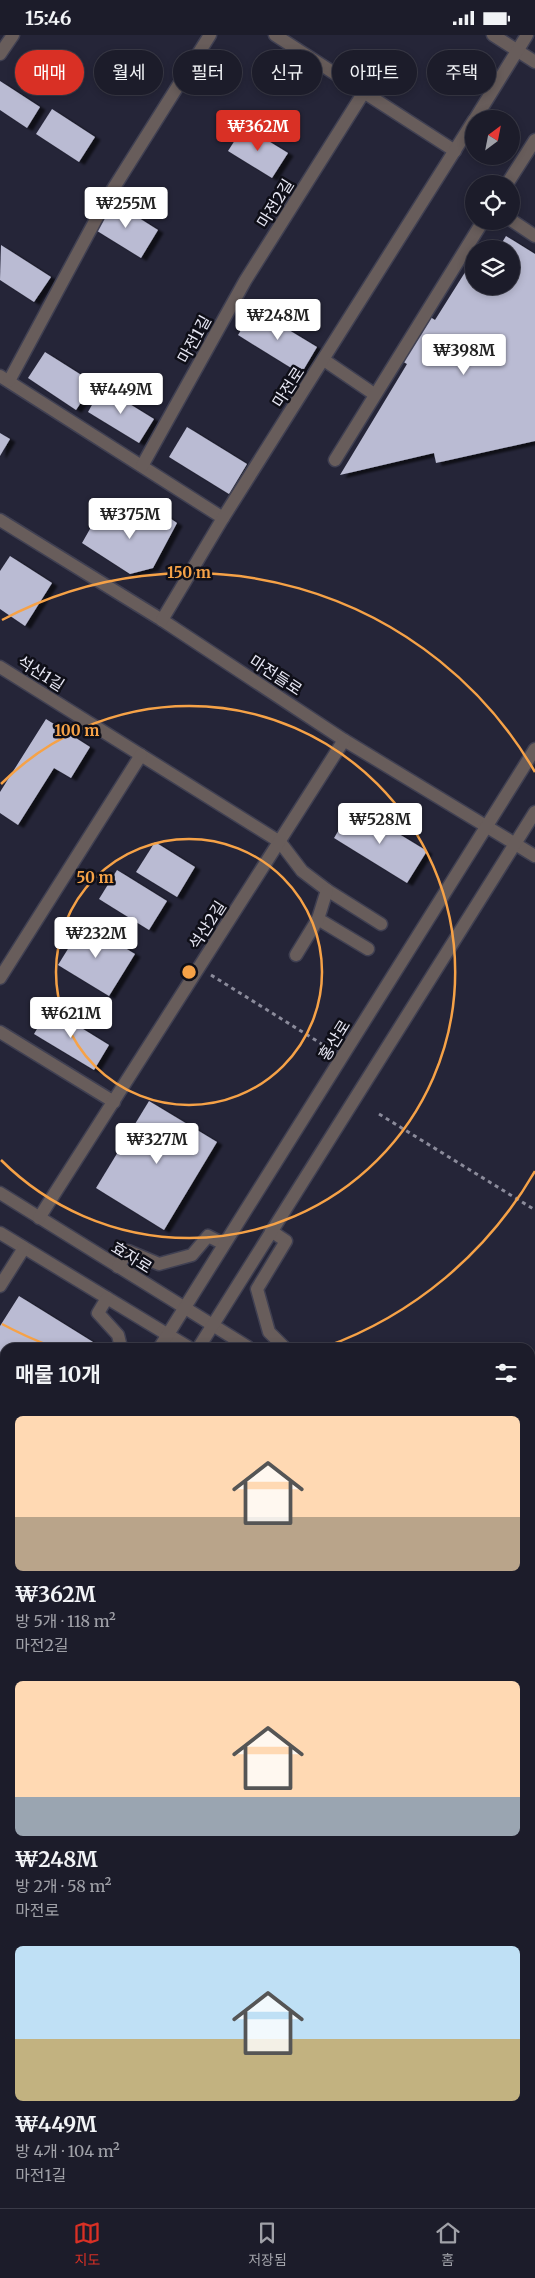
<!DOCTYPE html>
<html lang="ko">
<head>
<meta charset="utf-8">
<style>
	:root { --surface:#1c1c2a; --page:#292936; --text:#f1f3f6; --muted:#a0a1a8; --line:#3a3a47; --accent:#d93025 }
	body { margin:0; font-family:Merriweather,"Noto Sans KR",serif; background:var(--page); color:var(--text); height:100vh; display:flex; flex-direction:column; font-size:19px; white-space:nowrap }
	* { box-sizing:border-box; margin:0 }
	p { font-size:16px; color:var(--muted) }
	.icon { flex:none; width:28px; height:28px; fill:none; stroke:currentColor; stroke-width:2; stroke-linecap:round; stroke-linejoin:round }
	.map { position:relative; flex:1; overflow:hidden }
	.panel { position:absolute; left:0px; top:1308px; width:535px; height:866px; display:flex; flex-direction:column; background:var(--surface); border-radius:15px 15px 0 0; box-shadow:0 2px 8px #0003,0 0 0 1px var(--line) }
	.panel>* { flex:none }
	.top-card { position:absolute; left:15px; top:15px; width:505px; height:45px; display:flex; gap:10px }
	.needle { width:32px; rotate:32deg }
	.tools { position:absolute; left:465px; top:75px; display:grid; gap:10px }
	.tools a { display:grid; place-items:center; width:55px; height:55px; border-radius:50%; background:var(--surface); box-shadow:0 2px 8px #0003,0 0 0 1px var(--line); font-size:25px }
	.price { position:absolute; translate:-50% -42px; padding:0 11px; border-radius:5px; background:#fff; color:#222; font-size:16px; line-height:32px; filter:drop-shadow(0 1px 2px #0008) }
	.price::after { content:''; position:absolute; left:50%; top:30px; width:15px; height:11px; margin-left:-8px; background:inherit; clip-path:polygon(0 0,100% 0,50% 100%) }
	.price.current { background:var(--accent); color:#fff }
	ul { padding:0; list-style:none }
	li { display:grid; align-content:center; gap:10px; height:265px; padding:0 15px }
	li span { display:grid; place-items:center; height:155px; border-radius:8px; color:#555 }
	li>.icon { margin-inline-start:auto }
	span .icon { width:90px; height:90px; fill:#fffc; stroke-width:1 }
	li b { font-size:21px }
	h2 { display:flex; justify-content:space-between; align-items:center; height:60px; padding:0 15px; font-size:21px }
	.pill { padding:0 18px; border-radius:22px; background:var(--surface); box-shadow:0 2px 8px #0003,0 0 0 1px var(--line); font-size:18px; line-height:45px }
	.pill.current { background:var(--accent); color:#fff }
	.status { display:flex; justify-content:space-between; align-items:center; height:35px; padding:0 25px; background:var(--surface); direction:ltr }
	.status svg { height:14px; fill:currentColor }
	.menu { display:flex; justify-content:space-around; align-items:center; height:70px; border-top:1px solid var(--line); background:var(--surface); font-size:14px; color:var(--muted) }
	.menu a { display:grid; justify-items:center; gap:2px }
	.menu .current { color:var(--accent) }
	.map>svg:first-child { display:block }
</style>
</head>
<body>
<div class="status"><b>15:46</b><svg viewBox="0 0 49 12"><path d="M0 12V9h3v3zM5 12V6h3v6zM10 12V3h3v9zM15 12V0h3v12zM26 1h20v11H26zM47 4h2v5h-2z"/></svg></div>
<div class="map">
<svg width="535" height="2173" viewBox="0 0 535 2173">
	<defs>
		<filter id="shadow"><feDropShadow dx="5.5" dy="3" stdDeviation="1" flood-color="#0009"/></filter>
	</defs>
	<rect width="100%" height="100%" fill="#252538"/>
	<polygon fill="#484774" points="530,1583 535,1586 535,1693 530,1690"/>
	<g fill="#babbd3" filter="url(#shadow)">
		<polygon points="0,46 40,72 27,93 0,75"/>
		<polygon points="52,74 95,102 79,127 36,99"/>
		<polygon points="244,91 288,118 272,143 228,116"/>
		<polygon points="112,166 158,195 141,223 94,194"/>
		<polygon points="506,201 535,219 535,406 436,428 434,418 340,440 407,329 400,325 427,280 435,285 474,223 474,251 511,251 511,214 498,214"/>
		<polygon points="1,210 51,242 34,267 0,245"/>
		<polygon points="254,274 317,312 301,339 238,300"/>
		<polygon points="45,317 94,348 76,375 28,343"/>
		<polygon points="102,352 154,384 139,408 88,377"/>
		<polygon points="187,392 247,429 229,459 169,422"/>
		<polygon points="0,398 10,404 0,421"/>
		<polygon points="103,471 142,494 155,473 177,488 153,533 130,539 82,508"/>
		<polygon points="10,521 52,548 25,591 0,574 0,536"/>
		<polygon points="46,684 90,712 71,743 54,733 18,790 0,778 0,757"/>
		<polygon points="353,771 427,816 407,848 334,803"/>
		<polygon points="155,807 195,832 177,862 136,837"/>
		<polygon points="117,835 167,866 149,895 99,864"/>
		<polygon points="84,888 135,919 109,961 58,930"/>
		<polygon points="49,973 109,1010 94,1035 34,999"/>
		<polygon points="149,1066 217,1107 164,1195 96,1153"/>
		<polygon points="19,1261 93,1307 89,1312 5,1312 5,1372 0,1369 0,1291"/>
		<polygon points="0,1372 5,1375 5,1463 0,1471"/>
		<polygon points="530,1738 535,1741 535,1779 530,1775"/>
		<polygon points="0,1753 5,1756 5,1856 0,1853"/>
		<polygon points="535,1808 535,1841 530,1838 530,1816"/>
		<polygon points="0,1898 5,1901 5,1929 0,1937"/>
		<polygon points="530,1969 535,1972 535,2042 530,2038"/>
		<polygon points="390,2169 447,2169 454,2173 388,2173"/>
	</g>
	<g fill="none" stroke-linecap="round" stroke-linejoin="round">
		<g stroke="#404052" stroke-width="15">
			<g id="minor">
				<polyline points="275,0 455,116"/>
				<polyline points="493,0 535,27"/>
				<polyline points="0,19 13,0"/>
				<polyline points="475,84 527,0"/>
				<polyline points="507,149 535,105"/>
				<polyline points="511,185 535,201"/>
				<polyline points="324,325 374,359"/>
				<polyline points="0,341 223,483"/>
				<polyline points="9,346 108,162 210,0"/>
				<polyline points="335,425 483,186"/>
				<polyline points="142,431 245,246 364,57"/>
				<polyline points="0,485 162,585 344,705 535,821"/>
				<polyline points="162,585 223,483 474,85"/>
				<polyline points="0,632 280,807 302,836 327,855 381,889"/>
				<polyline points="318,884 368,914"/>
				<polyline points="296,920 318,884 327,855"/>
				<polyline points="0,943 141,720"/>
				<polyline points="0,997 114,1067"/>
				<polyline points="0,1158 248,1312"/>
				<polyline points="39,1183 344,705"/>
				<polyline points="271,1196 286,1206 257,1254 269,1297 284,1312"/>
				<polyline points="0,1198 188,1312"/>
				<polyline points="118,1232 128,1216 159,1229 192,1220 208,1201 224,1209"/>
				<polyline points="0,1251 24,1213"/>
				<polyline points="107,1263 98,1278 118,1300 121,1312"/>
				<polyline points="160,1312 535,714"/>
				<polyline points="199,1312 535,777"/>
				<polyline points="530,1489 535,1492"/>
				<polyline points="530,1524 535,1527"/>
				<polyline points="0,1565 5,1557"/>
				<polyline points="0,1630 5,1622"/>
				<polyline points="530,1715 535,1718"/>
				<polyline points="0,1722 5,1726"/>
				<polyline points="530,1867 535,1870"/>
				<polyline points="530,1892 535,1884"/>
				<polyline points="0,1993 5,1985"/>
				<polyline points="530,2062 535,2066"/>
				<polyline points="0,2155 5,2158"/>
				<polyline points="530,2159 535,2151"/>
				<polyline points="23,2169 30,2173"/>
				<polyline points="360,2173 363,2169"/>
				<polyline points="521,2173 524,2169"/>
			</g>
		</g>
		<g stroke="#8b8b9b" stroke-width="3" stroke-dasharray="4 4" stroke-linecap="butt">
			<polyline points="211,940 325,1011"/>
			<polyline points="379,1079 535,1175"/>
			<polyline points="0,1875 5,1878"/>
			<polyline points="530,1960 535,1963"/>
			<polyline points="0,2033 5,2036"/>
			<polyline points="216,2169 223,2173"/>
			<polyline points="86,2173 88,2169"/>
			<polyline points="162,2173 165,2169"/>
		</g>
		<use href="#minor" stroke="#685d5b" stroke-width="12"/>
	</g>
	<g fill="none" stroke="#f6a247" stroke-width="2.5">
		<circle cx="189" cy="937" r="133"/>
		<path d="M1 749A266 266 0 1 1 1 1125"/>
		<path d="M535 1136A399 399 0 0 1 325 1312M53 1312A399 399 0 0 1 2 1289M2 585A399 399 0 0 1 535 737"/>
	</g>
	<g text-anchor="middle" stroke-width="5" stroke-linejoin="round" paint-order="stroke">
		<g font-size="16" fill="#e6e6f3" stroke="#0f0f18">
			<text transform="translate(275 168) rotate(-58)" y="6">마전2길</text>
			<text transform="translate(194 304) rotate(-61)" y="6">마전1길</text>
			<text transform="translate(288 352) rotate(-57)" y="6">마전로</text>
			<text transform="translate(41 638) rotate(32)" y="6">석산1길</text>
			<text transform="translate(276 640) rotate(33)" y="6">마전들로</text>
			<text transform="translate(207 890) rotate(-57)" y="6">석산2길</text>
			<text transform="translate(334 1005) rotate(-58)" y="6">홍산로</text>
			<text transform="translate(132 1222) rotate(32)" y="6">효자로</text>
		</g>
	</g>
	<circle cx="189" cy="937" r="8" fill="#f6a247" stroke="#0f0f18" stroke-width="2.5"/>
	<g font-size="15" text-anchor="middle" font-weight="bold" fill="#f6a247" stroke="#0f0f18" stroke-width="5" stroke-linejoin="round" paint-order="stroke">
		<text x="189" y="543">150 m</text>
		<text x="77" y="701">100 m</text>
		<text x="95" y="848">50 m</text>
	</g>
</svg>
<div class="tools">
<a><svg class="needle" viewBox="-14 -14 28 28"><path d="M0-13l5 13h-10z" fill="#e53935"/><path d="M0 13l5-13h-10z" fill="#a0a1a8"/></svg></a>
<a><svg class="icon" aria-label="locate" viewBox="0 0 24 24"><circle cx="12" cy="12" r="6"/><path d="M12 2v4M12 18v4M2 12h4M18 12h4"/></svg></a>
<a><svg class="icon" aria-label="layers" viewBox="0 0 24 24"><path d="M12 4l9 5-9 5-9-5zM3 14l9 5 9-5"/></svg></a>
</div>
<b class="price current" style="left:258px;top:117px">₩362M</b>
<b class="price" style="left:126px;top:194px">₩255M</b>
<b class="price" style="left:278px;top:306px">₩248M</b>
<b class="price" style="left:464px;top:341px">₩398M</b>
<b class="price" style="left:121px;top:380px">₩449M</b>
<b class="price" style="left:130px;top:505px">₩375M</b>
<b class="price" style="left:380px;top:810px">₩528M</b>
<b class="price" style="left:96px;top:924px">₩232M</b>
<b class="price" style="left:71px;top:1004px">₩621M</b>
<b class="price" style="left:157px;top:1130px">₩327M</b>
<div class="top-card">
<a class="pill current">매매</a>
<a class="pill">월세</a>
<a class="pill">필터</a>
<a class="pill">신규</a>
<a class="pill">아파트</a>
<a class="pill">주택</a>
</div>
<section class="panel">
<h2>매물 10개<svg class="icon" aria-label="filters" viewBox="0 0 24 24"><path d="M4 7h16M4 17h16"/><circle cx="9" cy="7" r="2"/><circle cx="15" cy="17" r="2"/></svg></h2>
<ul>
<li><span style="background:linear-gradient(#ffd9b3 65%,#b9a48a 0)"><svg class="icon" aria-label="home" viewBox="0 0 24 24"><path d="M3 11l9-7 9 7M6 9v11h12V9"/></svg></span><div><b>₩362M</b><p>방 5개 · 118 m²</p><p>마전2길</p></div></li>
<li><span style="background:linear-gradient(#ffd9b3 75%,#9aa5b1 0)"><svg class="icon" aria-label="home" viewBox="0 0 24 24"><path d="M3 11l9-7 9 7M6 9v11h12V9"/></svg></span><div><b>₩248M</b><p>방 2개 · 58 m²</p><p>마전로</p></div></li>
<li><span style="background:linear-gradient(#bfe0f5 60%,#c2b280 0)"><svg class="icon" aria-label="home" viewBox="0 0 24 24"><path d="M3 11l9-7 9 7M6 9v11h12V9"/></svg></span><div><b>₩449M</b><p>방 4개 · 104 m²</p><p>마전1길</p></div></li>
</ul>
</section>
</div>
<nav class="menu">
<a class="current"><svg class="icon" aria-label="map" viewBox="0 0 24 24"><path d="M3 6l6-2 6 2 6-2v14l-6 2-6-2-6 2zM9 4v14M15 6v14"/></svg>지도</a>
<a><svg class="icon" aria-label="saved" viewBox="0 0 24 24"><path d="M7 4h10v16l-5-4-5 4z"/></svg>저장됨</a>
<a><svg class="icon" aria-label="home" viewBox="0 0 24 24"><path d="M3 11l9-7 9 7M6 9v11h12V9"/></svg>홈</a>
</nav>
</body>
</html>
